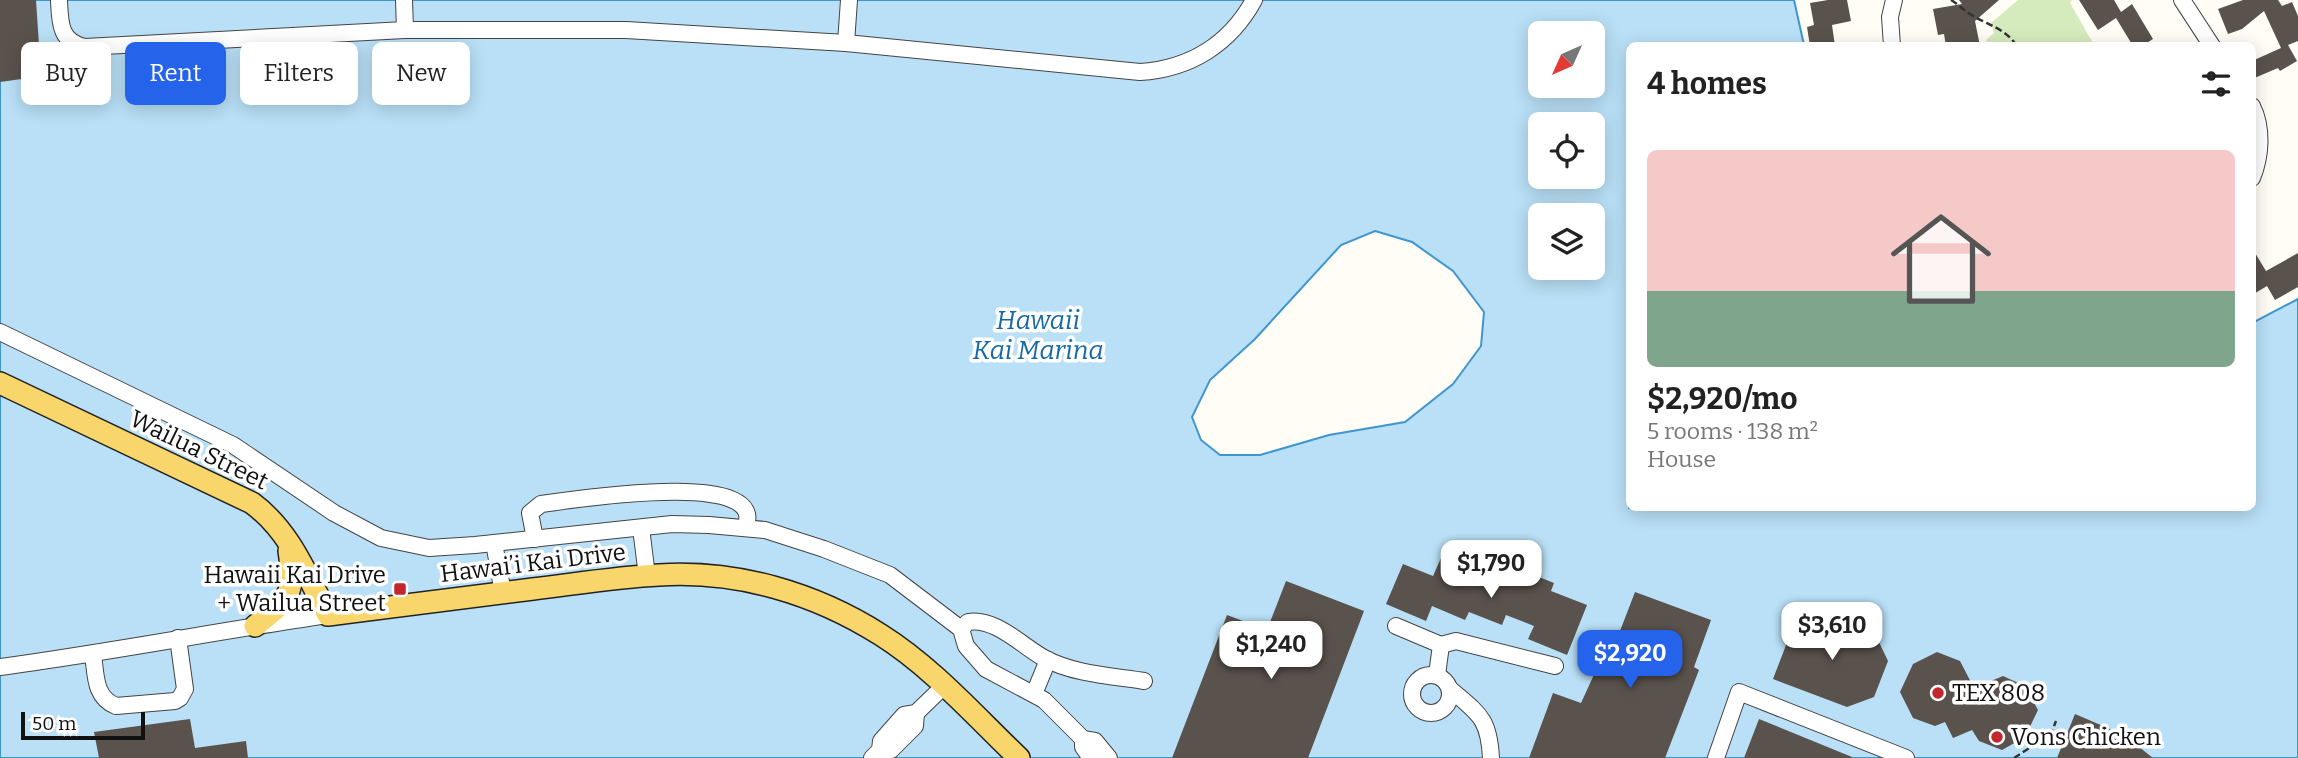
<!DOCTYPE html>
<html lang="en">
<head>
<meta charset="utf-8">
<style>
	:root { --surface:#fff; --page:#f6f6f6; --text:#222; --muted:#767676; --accent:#2563eb }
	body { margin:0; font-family:Bitter,serif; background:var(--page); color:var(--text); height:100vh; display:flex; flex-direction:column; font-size:26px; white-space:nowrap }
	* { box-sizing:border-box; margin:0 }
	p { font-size:23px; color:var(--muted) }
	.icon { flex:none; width:38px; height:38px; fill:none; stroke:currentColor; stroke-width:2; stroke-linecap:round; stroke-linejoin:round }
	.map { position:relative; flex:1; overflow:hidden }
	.panel { position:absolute; left:1626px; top:42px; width:630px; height:469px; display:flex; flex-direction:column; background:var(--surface); border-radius:10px; box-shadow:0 4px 18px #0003 }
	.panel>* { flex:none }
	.hud { position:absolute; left:21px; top:42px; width:665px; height:63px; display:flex; gap:14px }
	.needle { width:46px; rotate:225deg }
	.controls { position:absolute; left:1528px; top:21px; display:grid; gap:14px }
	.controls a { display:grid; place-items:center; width:77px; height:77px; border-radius:10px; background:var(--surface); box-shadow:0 4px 18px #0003; font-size:35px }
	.scale { position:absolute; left:21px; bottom:18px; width:124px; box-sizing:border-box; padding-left:7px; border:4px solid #111; border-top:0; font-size:19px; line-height:24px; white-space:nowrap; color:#111; -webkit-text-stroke:5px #fff; paint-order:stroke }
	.price { position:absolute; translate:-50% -60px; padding:0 16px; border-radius:14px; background:#fff; color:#222; font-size:23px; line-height:46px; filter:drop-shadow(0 2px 4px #0008) }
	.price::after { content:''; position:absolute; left:50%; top:42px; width:21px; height:16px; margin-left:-10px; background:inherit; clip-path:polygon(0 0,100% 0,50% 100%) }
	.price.on { background:var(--accent); color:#fff }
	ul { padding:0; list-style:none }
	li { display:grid; align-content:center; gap:14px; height:371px; padding:0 21px }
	li span { display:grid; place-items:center; height:217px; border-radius:10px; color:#555 }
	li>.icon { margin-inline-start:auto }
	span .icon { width:126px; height:126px; fill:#fffc; stroke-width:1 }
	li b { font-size:30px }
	h2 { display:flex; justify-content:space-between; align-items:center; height:84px; padding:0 21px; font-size:30px }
	.chip { padding:0 24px; border-radius:10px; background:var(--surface); box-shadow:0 4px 18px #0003; font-size:24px; line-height:63px }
	.chip.on { background:var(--accent); color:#fff }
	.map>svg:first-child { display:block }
</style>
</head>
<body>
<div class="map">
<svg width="2298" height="758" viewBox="0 0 2298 758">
	<rect width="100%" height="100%" fill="#fffdf5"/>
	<polygon fill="#d5ebbd" points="2018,0 2072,0 2070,3 2094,45 1988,45 1986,40 1994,33 1991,23"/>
	<path fill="#b9e0f7" stroke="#3f96cf" stroke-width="2" fill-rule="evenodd" d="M0,0H1794L1804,45L1629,46V508H2252V323L2298,299V758H0ZM1540,33H1592V86H1540ZM1540,124H1592V177H1540ZM1540,215H1592V268H1540ZM1375,231L1412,242L1453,271L1484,312L1481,346L1453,384L1405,422L1329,435L1260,455H1220L1201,440L1192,417L1210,380L1255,339L1341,245Z"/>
	<g fill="#5a524d">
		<polygon points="0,0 36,0 40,60 35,60 36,77 0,82"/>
		<polygon points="1828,0 1847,0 1851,21 1832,25 1835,46 1810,46 1807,27 1814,25 1810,3"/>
		<polygon points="1959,0 1999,0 1975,21 1980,46 1946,46 1944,34 1938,35 1933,9 1962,4"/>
		<polygon points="2079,0 2114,0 2121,12 2132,4 2153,39 2142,46 2133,46 2116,18 2098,30"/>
		<polygon points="2243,0 2278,0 2282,6 2292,2 2298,16 2298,41 2288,45 2297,61 2280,71 2278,68 2252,79 2252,61 2281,48 2264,11 2242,29 2228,34 2218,9"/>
		<polygon points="2252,248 2266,271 2298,253 2298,287 2275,300 2267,286 2252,295"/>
		<polygon points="1441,558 1479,573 1483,563 1511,574 1514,567 1554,583 1551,591 1587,605 1567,655 1528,639 1534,626 1506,615 1502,625 1469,612 1465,620 1432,606 1426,621 1386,604 1403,564 1433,576"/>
		<polygon points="1286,581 1364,611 1308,758 1172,758 1227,615 1267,630"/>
		<polygon points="1635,592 1711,620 1694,667 1699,670 1665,758 1529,758 1553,693 1581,703 1608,644 1615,644"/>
		<polygon points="1798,614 1831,627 1833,622 1878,640 1888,661 1874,697 1847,707 1773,679"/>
		<polygon points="1937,652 1960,661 1974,688 2003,676 2025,686 2038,710 2025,737 2002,750 1979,741 1972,730 1953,738 1945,722 1935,726 1913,718 1900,692 1913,664"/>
		<polygon points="2075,714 2124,735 2153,758 2057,758"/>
		<polygon points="190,719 195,748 246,741 248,758 99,758 94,732"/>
		<polygon points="1759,719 1852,757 1852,758 1744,758"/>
	</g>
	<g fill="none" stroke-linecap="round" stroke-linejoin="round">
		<g stroke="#444" stroke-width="18">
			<g id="minor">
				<path d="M59,0C60,21 59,42 85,47L405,30H626L846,43L1140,72C1190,69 1230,44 1254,0"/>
				<polyline points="404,0 405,30"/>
				<polyline points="2182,0 2212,46"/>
				<polyline points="846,43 849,0"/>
				<polyline points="1892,46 1890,17 1894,0"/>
				<path d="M2252,106C2263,128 2261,156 2252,178"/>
				<polyline points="0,332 233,445 334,513 381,538 429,548 475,545 672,524 709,525 765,530 824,549 890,575 961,629 966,646 986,669 1044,700 1083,739 1095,741 1109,758"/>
				<polyline points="641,528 647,576"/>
				<path d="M535,539L530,513L541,504C567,501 772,467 745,528"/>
				<polyline points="494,543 503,593"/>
				<polyline points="1396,626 1441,645 1437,675"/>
				<path d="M961,629L968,622C995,617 1022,646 1044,658C1073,674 1112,676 1144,681"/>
				<polyline points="1441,645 1456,641 1555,666"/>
				<path d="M93,654C96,675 94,697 116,706L175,701L180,698L185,689L178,638"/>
				<path d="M0,667C110,652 218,631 328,615"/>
				<circle cx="1431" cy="694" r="19"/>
				<path d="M1450,689C1479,714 1489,718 1491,758"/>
				<polyline points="1034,694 1048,660"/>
				<polyline points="1083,739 1083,747 1091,758"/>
				<polyline points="880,750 891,750 915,726 916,713"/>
				<polyline points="872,758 880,750 881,741 904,715 916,713 944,686"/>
				<polyline points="1716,758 1739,692 1906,758"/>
			</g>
		</g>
		<g stroke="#222" stroke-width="24">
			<g id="major">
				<path d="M0,383L252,503C290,531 306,574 328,615C396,606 464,598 533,589C575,584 617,577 659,575C737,570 815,593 881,635C932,667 975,716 1019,758"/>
				<path d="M255,626C288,599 296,596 289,551"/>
			</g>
		</g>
		<g stroke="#333" stroke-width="2.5" stroke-dasharray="7 3.5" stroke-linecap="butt">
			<path d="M1951,0C1958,4 1963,10 1970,14C1987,25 2005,28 2017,46"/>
			<polyline points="2014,758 2051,734 2056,721"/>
		</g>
		<use href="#minor" stroke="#fff" stroke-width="16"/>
		<use href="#major" stroke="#f9d66b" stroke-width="21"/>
	</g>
	<g fill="#c4262e" stroke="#fff" stroke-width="2.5">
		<rect x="393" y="582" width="14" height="14" rx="3.5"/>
		<circle cx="1938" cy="693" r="7"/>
		<circle cx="1997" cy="737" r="7"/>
	</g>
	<g text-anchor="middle" stroke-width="7" stroke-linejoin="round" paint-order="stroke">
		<g font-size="24" fill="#111" stroke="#fff">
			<text transform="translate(199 450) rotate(26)" y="8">Wailua Street</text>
			<text transform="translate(533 563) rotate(-7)" y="8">Hawai’i Kai Drive</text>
		</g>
		<g font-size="24" fill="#111" stroke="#fff" text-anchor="start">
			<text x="386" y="583" text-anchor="end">Hawaii Kai Drive<tspan x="386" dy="28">+ Wailua Street</tspan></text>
			<text x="1952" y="701">TEX 808</text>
			<text x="2011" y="745">Vons Chicken</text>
		</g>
		<g font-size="26" font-style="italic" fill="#1768a6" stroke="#fff">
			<text x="1038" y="329">Hawaii<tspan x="1038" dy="30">Kai Marina</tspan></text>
		</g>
	</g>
</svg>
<div class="controls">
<a><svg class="needle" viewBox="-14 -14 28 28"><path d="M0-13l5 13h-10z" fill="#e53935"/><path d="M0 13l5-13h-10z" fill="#767676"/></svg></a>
<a><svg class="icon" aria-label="locate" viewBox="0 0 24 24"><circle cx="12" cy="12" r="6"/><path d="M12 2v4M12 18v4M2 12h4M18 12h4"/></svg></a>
<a><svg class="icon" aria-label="layers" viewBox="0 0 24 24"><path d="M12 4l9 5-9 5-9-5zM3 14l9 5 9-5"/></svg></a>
</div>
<div class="scale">50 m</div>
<b class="price" style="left:1491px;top:600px">$1,790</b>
<b class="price" style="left:1832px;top:662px">$3,610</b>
<b class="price" style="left:1271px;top:681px">$1,240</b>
<b class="price on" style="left:1630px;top:690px">$2,920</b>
<div class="hud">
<a class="chip">Buy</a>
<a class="chip on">Rent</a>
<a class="chip">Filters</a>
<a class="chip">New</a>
</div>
<section class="panel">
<h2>4 homes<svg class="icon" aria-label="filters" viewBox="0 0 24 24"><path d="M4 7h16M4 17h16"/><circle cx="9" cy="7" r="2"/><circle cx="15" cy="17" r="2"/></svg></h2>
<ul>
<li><span style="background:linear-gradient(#f6c9c9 65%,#7fa58c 0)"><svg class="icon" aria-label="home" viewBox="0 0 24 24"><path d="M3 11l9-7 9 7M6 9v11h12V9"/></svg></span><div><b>$2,920/mo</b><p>5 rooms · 138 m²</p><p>House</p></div></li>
</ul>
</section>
</div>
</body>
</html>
